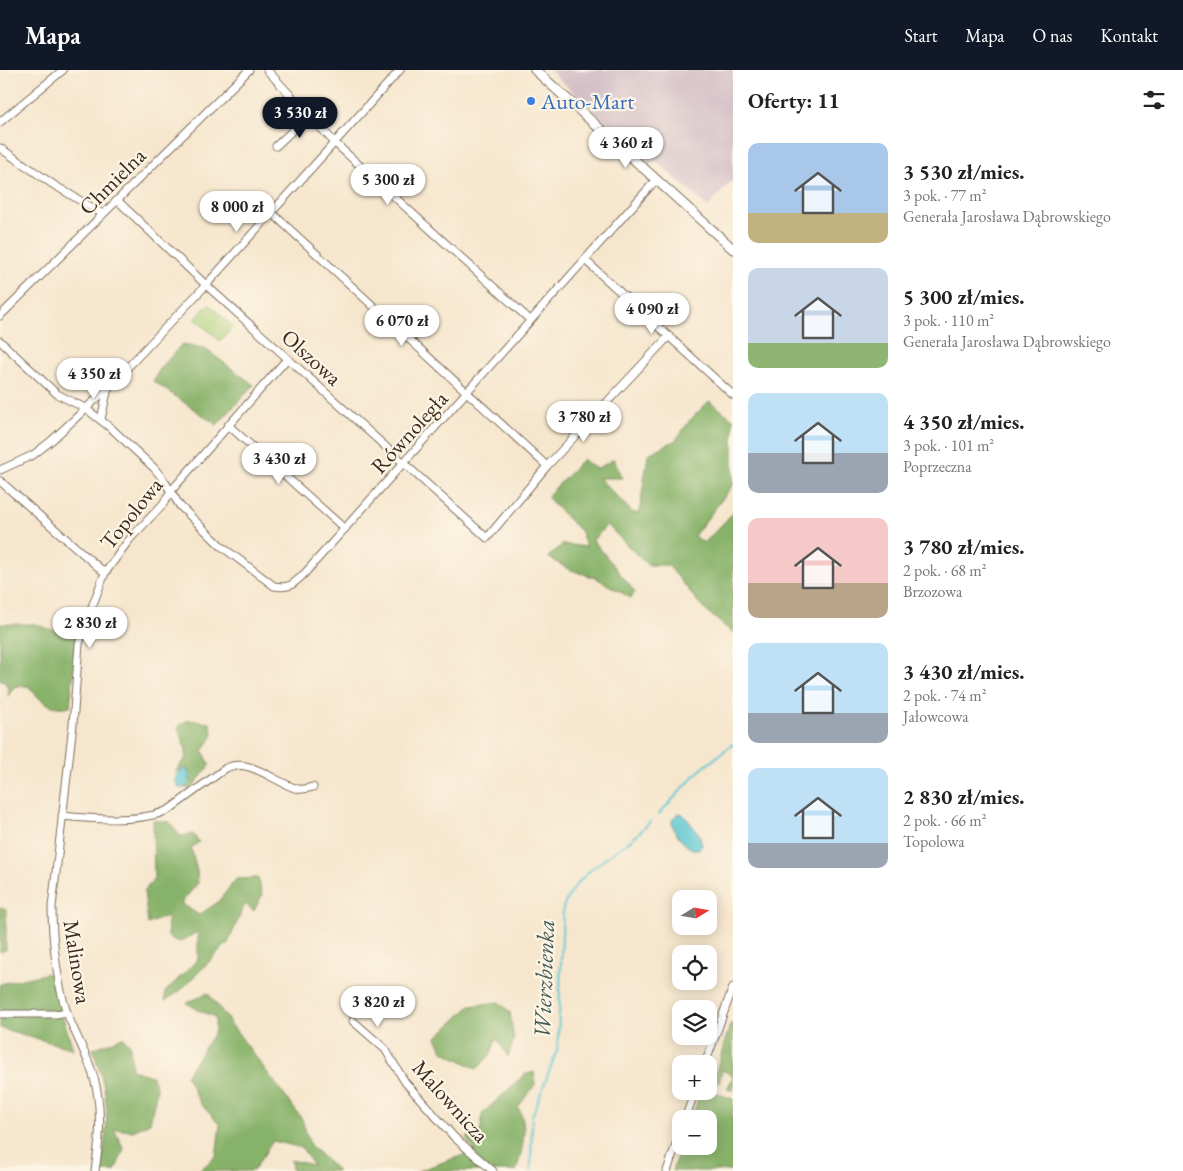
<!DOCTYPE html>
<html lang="pl">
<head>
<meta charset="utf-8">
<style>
	:root { --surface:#fff; --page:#f2f2f2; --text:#222; --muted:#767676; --accent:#111827 }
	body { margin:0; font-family:"EB Garamond",serif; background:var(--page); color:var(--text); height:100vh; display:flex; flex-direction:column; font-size:19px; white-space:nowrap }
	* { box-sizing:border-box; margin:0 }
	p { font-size:16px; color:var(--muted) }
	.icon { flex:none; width:28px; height:28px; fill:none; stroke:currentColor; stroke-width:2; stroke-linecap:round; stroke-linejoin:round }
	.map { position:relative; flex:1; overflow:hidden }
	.panel { display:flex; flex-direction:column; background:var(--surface); width:450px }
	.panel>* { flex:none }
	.needle { width:32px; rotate:79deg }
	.buttons { position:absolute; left:672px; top:820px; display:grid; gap:10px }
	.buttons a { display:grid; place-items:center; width:45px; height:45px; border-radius:10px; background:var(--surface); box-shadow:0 2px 12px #0003; font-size:25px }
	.price { position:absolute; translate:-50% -42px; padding:0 11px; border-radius:18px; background:#fff; color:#222; font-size:16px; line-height:32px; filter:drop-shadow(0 1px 2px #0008) }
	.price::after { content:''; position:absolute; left:50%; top:30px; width:15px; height:11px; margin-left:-8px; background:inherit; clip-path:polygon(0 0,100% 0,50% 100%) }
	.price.selected { background:var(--accent); color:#fff }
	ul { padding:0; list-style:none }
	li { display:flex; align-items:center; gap:15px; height:125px; padding:0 15px }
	li span { display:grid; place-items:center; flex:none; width:140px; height:100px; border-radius:10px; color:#555 }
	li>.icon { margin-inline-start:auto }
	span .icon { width:60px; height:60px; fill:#fffc; stroke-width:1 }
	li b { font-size:21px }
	h2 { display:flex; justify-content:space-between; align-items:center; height:60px; padding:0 15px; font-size:21px }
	header { display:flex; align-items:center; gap:30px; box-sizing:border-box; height:70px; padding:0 25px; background:var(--accent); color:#fff }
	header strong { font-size:24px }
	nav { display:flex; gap:28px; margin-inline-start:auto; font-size:18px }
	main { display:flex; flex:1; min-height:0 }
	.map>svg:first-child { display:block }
</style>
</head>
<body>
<header>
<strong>Mapa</strong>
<nav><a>Start</a><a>Mapa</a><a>O nas</a><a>Kontakt</a></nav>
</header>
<main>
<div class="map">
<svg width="733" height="1101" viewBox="0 0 733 1101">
	<rect width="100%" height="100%" fill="#fcf5e5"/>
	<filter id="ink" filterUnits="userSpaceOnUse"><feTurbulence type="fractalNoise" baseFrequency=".02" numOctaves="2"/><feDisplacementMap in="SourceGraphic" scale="10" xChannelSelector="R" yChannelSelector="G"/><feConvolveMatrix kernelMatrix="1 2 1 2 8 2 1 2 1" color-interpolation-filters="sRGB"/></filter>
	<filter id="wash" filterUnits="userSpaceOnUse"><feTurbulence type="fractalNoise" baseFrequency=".0096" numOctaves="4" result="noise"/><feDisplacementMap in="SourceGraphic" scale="20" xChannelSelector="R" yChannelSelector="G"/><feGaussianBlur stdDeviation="1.12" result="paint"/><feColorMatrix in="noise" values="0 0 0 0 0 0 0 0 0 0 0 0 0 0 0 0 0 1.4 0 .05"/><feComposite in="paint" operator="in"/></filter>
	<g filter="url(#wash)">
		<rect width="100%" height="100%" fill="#f6e6cd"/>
		<polygon fill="#d2bdc6" points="549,0 733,0 733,109 708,137 656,91 650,92"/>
		<polygon fill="#aacf79" stroke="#727c4c" points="209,234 233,257 220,271 195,249"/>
		<g fill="#87b269" stroke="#616e44">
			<polygon points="182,274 204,278 254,315 217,355 153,311 160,299"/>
			<polygon points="709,331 733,349 733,415 694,466 704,473 733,443 733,563 704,539 668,495 647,495 607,455 593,470 635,522 631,528 596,508 568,499 548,487 563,474 586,477 581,462 547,427 583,389 596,399 614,389 622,408 599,408 632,442 639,444 648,384 676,370 690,350"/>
			<path d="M78,552H83L77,568L70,636C50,641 40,630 28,616H15L8,626L9,620L4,611L0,610V554H35L67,565L73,562Z"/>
			<polygon points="188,650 210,653 213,665 203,681 210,695 191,719 184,718 191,711 187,697 175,702 185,689 186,680 178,657"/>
			<polygon points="153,750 170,752 180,766 193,764 199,772 191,778 197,801 198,813 181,833 199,845 218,832 236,809 258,808 262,825 254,841 245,834 228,873 180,921 165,931 165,922 198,889 198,862 179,872 168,867 167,846 148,854 144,822 154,808"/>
			<polygon points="0,837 6,839 6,880 0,882"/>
			<polygon points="49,903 73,979 0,958 0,914"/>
			<polygon points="208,923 302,1049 310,1075 338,1101 294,1101 292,1100 291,1090 313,1095 302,1078 273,1071 253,1101 199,1101 216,1086 220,1055 200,1033 186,1006 215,961 215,947 198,940 187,933"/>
			<polygon points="499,932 510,942 514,970 508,987 497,968 490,985 477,999 443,981 436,968 470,936"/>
			<polygon points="733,953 733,1021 727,1019 733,1006 722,1000 719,1013 713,1012 730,954"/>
			<path d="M123,967L130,975L132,1000L152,1006L157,1019L150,1053L133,1061L114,1059L124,1079L115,1101H100C106,1072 110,1042 103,1013C100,1001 96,990 93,979Z"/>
			<path d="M534,1002L535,1015L518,1037C529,1057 522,1081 516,1101H418L475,1081L466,1068L481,1060L482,1044L524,1005Z"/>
			<polygon points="709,1020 733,1029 733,1042 731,1047 733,1048 733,1101 672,1101 681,1074 681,1076 709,1076 709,1049 691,1049 701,1021 709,1021"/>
		</g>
		<g fill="#5ac7d3" stroke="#4a7878">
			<path d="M186,699L190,705V712L184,718H179L175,710C176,704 179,700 186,699Z"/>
			<path d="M679,743L683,744L699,764L702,776C692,789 672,761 672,753C671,748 676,746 679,743Z"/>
		</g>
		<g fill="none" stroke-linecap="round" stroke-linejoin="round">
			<g stroke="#5ac7d3" stroke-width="2">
				<polyline points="659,744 698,702 733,674"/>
				<path d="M531,1101L532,1046L557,981L558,972L563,838C572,809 607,787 631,770C638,764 645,757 651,751"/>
			</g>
		</g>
	</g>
	<g filter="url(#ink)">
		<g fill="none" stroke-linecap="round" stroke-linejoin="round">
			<g stroke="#7c6c5b" stroke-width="9">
				<g id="minor">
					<polyline points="267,0 335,73 530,250"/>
					<polyline points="0,52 63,0"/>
					<polyline points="276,76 309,45"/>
					<polyline points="0,78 54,115 103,144"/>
					<polyline points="117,130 206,215 487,468 547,396 669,266"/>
					<polyline points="271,142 547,396"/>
					<polyline points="585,190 733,325"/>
					<polyline points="0,246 249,0"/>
					<path d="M0,271L57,324L85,338L112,359L154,398L163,409L180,436L221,476L274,516C291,519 294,513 305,503L656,110"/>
					<polyline points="101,349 108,318"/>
					<polyline points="228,355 345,459"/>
					<polyline points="0,400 33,385 51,371 108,318 206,215 400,0"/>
					<polyline points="0,411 105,503"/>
					<path d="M62,746C91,749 144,753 170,739L226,698C250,687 275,713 298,719C303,720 308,718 313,717"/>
					<polyline points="0,944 56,944 67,942"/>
					<polyline points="353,951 385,979 405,1012 454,1067 493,1101"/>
					<polyline points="705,994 733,917"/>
					<polyline points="685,1049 695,1021"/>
					<path d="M95,1101C99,1074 102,1048 97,1021C92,993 77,969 67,943C57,914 52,868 52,837L73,654L79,574L88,547L105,503L129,470L163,434L171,421L287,289"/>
					<polyline points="667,1101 681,1060"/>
				</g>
			</g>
			<g stroke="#7c6c5b" stroke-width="11">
				<polyline id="secondary" points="535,0 733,179"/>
			</g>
			<use href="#minor" stroke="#fff" stroke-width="7"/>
			<use href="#secondary" stroke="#fff" stroke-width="9"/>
		</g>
	</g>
	<circle fill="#3f7fe0" stroke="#fcf5e5" stroke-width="2" cx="531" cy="31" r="5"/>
	<g text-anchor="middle" stroke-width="4.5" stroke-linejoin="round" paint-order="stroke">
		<g font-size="22" fill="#366cbe" stroke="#fcf5e5" text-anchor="start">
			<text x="541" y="39">Auto-Mart</text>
		</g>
		<g font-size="22" fill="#3b2a1e" stroke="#fcf5e5">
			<text transform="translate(112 111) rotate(-45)" y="8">Chmielna</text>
			<text transform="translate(312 287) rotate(42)" y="8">Olszowa</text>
			<text transform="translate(409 362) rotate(-48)" y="8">Równoległa</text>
			<text transform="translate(131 443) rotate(-51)" y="8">Topolowa</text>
			<text transform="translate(78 892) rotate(81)" y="8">Malinowa</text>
			<text transform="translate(451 1031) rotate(48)" y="8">Malownicza</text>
		</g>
		<g font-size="24" font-style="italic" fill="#445954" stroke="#fcf5e5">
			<text transform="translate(544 909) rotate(-88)" y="8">Wierzbienka</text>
		</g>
	</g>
</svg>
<div class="buttons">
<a><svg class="needle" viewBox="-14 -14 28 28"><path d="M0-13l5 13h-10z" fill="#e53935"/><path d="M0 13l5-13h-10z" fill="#767676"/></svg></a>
<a><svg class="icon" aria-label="locate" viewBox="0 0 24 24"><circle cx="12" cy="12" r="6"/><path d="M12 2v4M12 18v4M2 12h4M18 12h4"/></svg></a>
<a><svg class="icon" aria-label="layers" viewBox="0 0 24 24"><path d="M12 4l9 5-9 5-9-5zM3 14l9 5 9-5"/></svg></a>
<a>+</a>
<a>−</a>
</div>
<b class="price selected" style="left:300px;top:69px">3 530 zł</b>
<b class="price" style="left:626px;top:99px">4 360 zł</b>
<b class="price" style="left:388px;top:136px">5 300 zł</b>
<b class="price" style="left:237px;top:163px">8 000 zł</b>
<b class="price" style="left:652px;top:265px">4 090 zł</b>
<b class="price" style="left:402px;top:277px">6 070 zł</b>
<b class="price" style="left:94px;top:330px">4 350 zł</b>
<b class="price" style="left:584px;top:373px">3 780 zł</b>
<b class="price" style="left:279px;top:415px">3 430 zł</b>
<b class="price" style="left:90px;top:579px">2 830 zł</b>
<b class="price" style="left:378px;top:958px">3 820 zł</b>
</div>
<section class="panel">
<h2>Oferty: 11<svg class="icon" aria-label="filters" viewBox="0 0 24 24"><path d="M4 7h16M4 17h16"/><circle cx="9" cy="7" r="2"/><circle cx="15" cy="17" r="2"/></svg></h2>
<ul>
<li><span style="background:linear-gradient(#a9c7e8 70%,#c2b280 0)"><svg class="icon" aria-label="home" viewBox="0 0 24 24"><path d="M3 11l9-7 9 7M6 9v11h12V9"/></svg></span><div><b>3 530 zł/mies.</b><p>3 pok. · 77 m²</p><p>Generała Jarosława Dąbrowskiego</p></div></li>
<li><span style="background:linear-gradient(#c9d6e8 75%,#8fb573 0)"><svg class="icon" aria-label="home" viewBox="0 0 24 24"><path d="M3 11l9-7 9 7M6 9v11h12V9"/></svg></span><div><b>5 300 zł/mies.</b><p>3 pok. · 110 m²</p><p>Generała Jarosława Dąbrowskiego</p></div></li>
<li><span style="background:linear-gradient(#bfe0f5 60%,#9aa5b1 0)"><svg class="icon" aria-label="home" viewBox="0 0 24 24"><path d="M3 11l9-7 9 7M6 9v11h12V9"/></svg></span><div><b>4 350 zł/mies.</b><p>3 pok. · 101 m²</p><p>Poprzeczna</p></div></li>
<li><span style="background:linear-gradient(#f6c9c9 65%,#b9a48a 0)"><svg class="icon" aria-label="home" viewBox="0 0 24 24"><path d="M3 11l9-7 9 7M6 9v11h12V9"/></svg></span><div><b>3 780 zł/mies.</b><p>2 pok. · 68 m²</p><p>Brzozowa</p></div></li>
<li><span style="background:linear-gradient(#bfe0f5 70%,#9aa5b1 0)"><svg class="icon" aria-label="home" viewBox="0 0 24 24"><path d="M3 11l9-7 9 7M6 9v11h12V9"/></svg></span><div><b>3 430 zł/mies.</b><p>2 pok. · 74 m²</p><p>Jałowcowa</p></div></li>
<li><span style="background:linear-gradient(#bfe0f5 75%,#9aa5b1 0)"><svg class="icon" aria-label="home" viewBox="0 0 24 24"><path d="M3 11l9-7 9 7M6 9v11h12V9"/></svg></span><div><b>2 830 zł/mies.</b><p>2 pok. · 66 m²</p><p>Topolowa</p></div></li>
</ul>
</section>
</main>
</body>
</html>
